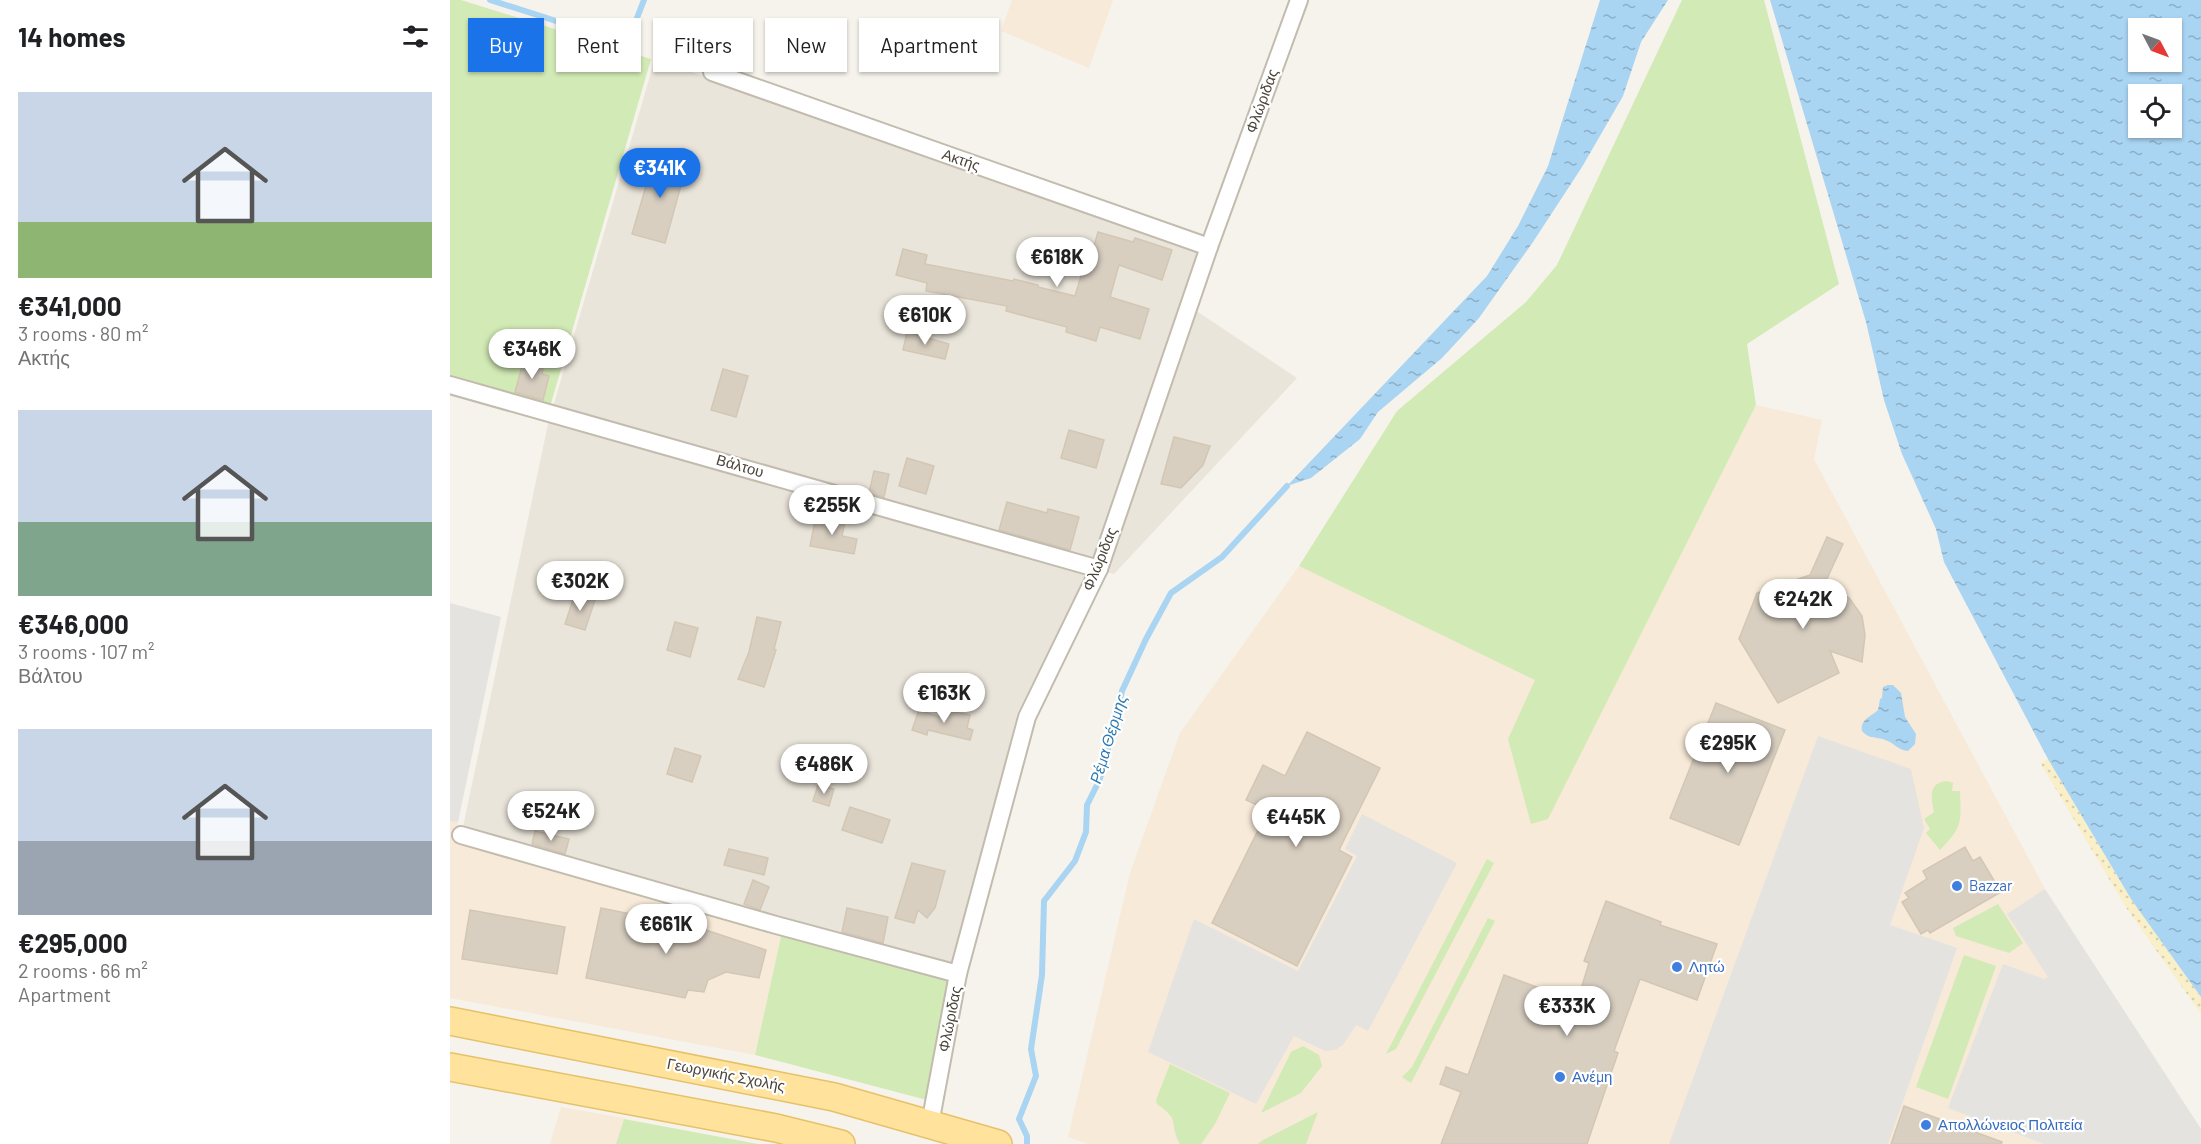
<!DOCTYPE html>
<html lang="en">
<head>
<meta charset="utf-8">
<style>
	:root { --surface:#fff; --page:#f6f6f6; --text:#202124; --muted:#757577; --accent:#1a73e8 }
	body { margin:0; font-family:Barlow,sans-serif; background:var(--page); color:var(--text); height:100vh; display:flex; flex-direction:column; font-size:22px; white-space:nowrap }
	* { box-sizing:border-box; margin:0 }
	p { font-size:20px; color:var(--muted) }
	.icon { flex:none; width:33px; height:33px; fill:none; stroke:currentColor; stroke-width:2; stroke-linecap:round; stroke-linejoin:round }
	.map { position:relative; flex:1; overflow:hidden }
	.sheet { display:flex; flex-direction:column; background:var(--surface); width:450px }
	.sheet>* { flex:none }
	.guide { position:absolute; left:18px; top:18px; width:570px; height:54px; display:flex; gap:12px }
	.needle { width:39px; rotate:131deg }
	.tools { position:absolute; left:1678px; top:18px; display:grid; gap:12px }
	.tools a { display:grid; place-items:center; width:54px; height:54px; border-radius:0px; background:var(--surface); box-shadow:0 2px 4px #0004; font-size:30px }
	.price { position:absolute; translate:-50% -51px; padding:0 14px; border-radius:21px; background:#fff; color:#222; font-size:20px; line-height:39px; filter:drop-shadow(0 2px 3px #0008) }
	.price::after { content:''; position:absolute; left:50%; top:36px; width:18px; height:14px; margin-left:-9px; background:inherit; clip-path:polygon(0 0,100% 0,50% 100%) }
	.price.selected { background:var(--accent); color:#fff }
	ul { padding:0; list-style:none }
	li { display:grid; align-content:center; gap:12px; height:318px; padding:0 18px }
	li span { display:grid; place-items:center; height:186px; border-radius:0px; color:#555 }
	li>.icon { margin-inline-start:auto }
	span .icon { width:108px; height:108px; fill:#fffc; stroke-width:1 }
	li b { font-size:26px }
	h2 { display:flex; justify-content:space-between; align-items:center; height:72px; padding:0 18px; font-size:26px }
	.tag { padding:0 21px; border-radius:0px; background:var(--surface); box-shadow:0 2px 4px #0004; font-size:21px; line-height:54px }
	.tag.selected { background:var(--accent); color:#fff }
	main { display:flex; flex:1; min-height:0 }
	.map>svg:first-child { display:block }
</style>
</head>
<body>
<main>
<section class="sheet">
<h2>14 homes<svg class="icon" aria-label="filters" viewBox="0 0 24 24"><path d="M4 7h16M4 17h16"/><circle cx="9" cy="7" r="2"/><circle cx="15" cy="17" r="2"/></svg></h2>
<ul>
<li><span style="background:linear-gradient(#c9d6e8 70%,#8fb573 0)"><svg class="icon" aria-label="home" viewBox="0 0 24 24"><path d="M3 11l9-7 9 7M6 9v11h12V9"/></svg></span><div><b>€341,000</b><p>3 rooms · 80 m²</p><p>Ακτής</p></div></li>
<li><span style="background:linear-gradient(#c9d6e8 60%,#7fa58c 0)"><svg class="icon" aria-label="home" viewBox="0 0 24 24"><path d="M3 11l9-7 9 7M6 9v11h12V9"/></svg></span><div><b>€346,000</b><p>3 rooms · 107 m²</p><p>Βάλτου</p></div></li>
<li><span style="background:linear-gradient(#c9d6e8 60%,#9aa5b1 0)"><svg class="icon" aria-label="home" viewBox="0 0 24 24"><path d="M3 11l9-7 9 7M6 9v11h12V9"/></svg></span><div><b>€295,000</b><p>2 rooms · 66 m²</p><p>Apartment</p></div></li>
</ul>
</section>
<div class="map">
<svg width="1751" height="1144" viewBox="0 0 1751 1144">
	<defs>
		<pattern id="sand-dots" width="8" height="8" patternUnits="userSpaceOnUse" patternTransform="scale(1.5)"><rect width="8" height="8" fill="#f9efc9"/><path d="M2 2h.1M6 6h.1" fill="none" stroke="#d7cead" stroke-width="1.8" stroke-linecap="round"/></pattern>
		<pattern id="water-ripples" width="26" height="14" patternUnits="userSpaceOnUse" patternTransform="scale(1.5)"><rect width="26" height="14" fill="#a9d4f2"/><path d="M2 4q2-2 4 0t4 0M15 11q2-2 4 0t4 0" fill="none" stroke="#8caec5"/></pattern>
	</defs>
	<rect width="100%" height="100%" fill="#f6f3ec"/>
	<g fill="#eae5da">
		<polygon points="205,59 749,252 637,574 567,714 505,965 326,918 13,827 98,424"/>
		<polygon points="745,310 847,378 664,574 656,572"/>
	</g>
	<g fill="#f7ead8">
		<polygon points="562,0 663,0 639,68 551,31"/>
		<polygon points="1306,405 1372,420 1364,459 1595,889 1751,1129 1751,1144 638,1144 618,1137 680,873 730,733 849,566 1086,680 1184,645"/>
		<polygon points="0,821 8,822 6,839 332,932 305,1055 0,998"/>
		<polygon points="111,1107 174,1118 166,1144 100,1144"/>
	</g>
	<g fill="#d2eab5">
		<polygon points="0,0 11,0 201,59 100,407 0,378"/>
		<polygon points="1232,0 1314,0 1389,284 1297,344 1306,405 1098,819 1081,824 1058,739 1085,680 849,566 947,411 1076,302 1107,265"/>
		<path d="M1497,781L1503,783L1502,791H1510C1511,823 1513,826 1490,850L1476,833L1480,829L1474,819L1484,812C1481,797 1478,783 1497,781Z"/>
		<polygon points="1037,859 1044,863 946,1049 936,1054"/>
		<polygon points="1548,904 1573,943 1559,953 1506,936 1503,928"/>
		<polygon points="1038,918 1045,921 961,1083 952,1077 962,1067"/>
		<polygon points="332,932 502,977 477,1100 305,1055"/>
		<polygon points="1514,955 1546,966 1498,1099 1466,1087"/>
		<polygon points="853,1046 869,1055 872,1066 851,1093 811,1113 841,1052"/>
		<path d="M720,1064L780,1093L765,1124L751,1144H730C718,1123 732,1121 707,1104L706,1100Z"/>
		<polygon points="868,1112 856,1144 808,1144 813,1140"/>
		<polygon points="174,1119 308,1144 166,1144"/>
	</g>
	<polygon fill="url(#sand-dots)" points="1598,759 1681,899 1751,997 1751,1014 1675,906 1591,764"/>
	<g fill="#e5e3e0">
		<polygon points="0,603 51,617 8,822 0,821"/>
		<polygon points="1368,736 1461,769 1474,828 1440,925 1507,948 1438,1144 1219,1144"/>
		<polygon points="912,814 1007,863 918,1031 906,1025 893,1045 885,1050 875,1051 844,1036 806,1104 698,1052 744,919 848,971 907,856 895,849"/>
		<polygon points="1595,889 1751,1129 1751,1144 1594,1144 1498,1108 1553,964 1594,979 1598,977 1557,914"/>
	</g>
	<g fill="url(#water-ripples)" fill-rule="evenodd">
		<polygon points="1150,0 1218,0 1191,42 1173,96 1132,167 1083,242 1029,318 992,358 928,412 910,439 861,478 837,486 1037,276 1068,226 1098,166"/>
		<path d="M1320,0H1751V997L1681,899L1598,759L1494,562L1486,529L1452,454L1434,400L1416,322ZM1722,28V62H1689V28ZM1722,94V128H1689V94Z"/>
		<path d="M1438,685H1443L1451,693L1455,717L1466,734L1465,744L1458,751C1447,750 1445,743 1435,740C1426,736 1420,740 1412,731C1410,719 1421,717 1428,710L1430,699L1432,698L1433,687Z"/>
	</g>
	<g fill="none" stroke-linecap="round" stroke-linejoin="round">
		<g stroke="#a9d4f2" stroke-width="6">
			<polyline points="40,0 169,41 180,36 194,0"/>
			<polyline points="577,1144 577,1136 569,1119 586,1076 581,1049 592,975 594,901 625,861 636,832 637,805 649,781 654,765 672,691 696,639 721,593 772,557 837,486"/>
		</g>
	</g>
	<g fill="#d8cfc1" stroke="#d3c7b4" stroke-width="1.5">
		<polygon points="205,155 237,164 215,243 182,234"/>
		<polygon points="648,232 683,242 685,238 722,250 712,280 669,265 660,297 699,309 690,339 650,327 646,341 616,332 617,327 556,311 557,306 476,291 477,283 446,275 453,249 477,255 475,264 563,281 564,279 588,285 588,287 625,296 632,273 636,274"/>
		<polygon points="457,332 499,344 495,359 453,350"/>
		<polygon points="74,359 94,364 92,374 99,376 93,400 65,392"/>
		<polygon points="273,369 298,376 286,417 261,410"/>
		<polygon points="619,430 654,440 646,468 611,458"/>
		<polygon points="724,437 760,446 753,465 731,488 711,484"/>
		<polygon points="457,458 484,466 476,494 449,486"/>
		<polygon points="424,471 439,474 434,497 419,493"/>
		<polygon points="557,502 597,513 598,509 629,517 620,550 549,530"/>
		<polygon points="366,516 395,522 392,536 407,539 404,554 360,546"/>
		<polygon points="1377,537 1393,544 1375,583 1389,590 1400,599 1412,616 1415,635 1412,662 1380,651 1389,673 1328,703 1289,639 1307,593 1360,575"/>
		<polygon points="125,594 145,600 135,630 115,624"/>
		<polygon points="307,617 331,622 324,649 326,650 314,687 288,679 299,652"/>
		<polygon points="225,622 248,628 240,657 217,650"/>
		<polygon points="1266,703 1335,730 1289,845 1220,818"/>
		<polygon points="469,710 489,717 489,715 497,717 499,711 520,715 517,728 523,730 520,740 478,730 477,735 462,730"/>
		<polygon points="857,732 930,768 889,850 902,857 847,966 762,923 818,810 796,800 813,765 835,776"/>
		<polygon points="225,748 251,756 242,782 217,774"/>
		<polygon points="368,785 384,789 379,806 363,801"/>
		<polygon points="400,807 440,820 432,843 392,830"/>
		<polygon points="85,831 119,839 115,854 82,844"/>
		<polygon points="1515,847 1523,861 1530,857 1551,892 1480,933 1478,930 1471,934 1452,902 1459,898 1455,893 1477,879 1473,871"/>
		<polygon points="279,849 318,858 314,875 274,865"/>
		<polygon points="462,863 495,871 485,908 477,918 468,910 464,923 445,918"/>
		<polygon points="303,880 319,887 310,910 294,904"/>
		<polygon points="1156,901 1211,922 1210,925 1267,944 1247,1000 1190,979 1164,1051 1168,1053 1137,1144 991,1144 1011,1092 990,1084 996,1067 1018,1075 1054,975 1127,1002 1139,963 1134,961"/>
		<polygon points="151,908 250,928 316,950 309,978 276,972 258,980 254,992 238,990 235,998 136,978"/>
		<polygon points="397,908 438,917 433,943 392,932"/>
		<polygon points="20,910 115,927 107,974 12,959"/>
		<polygon points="1454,1106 1552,1142 1551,1144 1441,1144"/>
	</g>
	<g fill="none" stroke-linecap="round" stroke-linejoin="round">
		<g stroke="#c2bbae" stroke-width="20">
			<g id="street">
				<polyline points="262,72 759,247"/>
				<polyline points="0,385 649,569"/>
				<polyline points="11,835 326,925 508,974"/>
				<polyline points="480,1124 508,974 577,717 649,569 759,247 849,0"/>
			</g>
		</g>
		<g stroke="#e6c16a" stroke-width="30">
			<g id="primary">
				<polyline points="0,1021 384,1097 548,1144"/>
				<polyline points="0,1067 326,1128 391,1144"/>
			</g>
		</g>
		<use href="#street" stroke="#fff" stroke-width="16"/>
		<use href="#primary" stroke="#ffe39c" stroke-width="27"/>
	</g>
	<g fill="#3f7fe0" stroke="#fff" stroke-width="2">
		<circle cx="1507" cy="886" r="6"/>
		<circle cx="1227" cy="967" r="6"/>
		<circle cx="1110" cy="1077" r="6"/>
		<circle cx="1476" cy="1125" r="6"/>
	</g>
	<g text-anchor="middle" stroke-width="4.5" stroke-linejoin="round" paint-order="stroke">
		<g font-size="15" fill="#4b4439" stroke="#fff">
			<text transform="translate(812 101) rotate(-70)" y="5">Φλώριδας</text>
			<text transform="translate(511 160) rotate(19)" y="5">Ακτής</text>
			<text transform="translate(290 466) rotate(16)" y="5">Βάλτου</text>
			<text transform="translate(650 559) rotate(-68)" y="5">Φλώριδας</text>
			<text transform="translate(500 1019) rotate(-79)" y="5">Φλώριδας</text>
			<text transform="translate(276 1075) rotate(11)" y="5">Γεωργικής Σχολής</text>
		</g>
		<g font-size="15" fill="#366cbe" stroke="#fff" text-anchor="start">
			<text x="1519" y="891">Bazzar</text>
			<text x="1239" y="972">Λητώ</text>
			<text x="1122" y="1082">Ανέμη</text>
			<text x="1488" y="1130">Απολλώνειος Πολιτεία</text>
		</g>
		<g font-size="16" font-style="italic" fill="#2e7ab2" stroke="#fff">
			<text transform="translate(658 739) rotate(-73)" y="6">Ρέμα Θέρμης</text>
		</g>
	</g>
</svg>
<div class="tools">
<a><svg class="needle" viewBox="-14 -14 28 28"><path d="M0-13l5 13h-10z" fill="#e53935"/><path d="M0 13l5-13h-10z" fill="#757577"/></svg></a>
<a><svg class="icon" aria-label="locate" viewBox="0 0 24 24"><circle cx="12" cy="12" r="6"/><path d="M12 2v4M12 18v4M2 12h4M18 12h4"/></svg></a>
</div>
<b class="price selected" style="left:210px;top:199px">€341K</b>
<b class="price" style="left:607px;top:288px">€618K</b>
<b class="price" style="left:475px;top:346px">€610K</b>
<b class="price" style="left:82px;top:380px">€346K</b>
<b class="price" style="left:382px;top:536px">€255K</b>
<b class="price" style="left:130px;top:612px">€302K</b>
<b class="price" style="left:1353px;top:630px">€242K</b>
<b class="price" style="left:494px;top:724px">€163K</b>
<b class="price" style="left:1278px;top:774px">€295K</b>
<b class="price" style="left:374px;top:795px">€486K</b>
<b class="price" style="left:101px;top:842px">€524K</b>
<b class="price" style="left:846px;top:848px">€445K</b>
<b class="price" style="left:216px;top:955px">€661K</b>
<b class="price" style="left:1117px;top:1037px">€333K</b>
<div class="guide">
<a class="tag selected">Buy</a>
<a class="tag">Rent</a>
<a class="tag">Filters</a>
<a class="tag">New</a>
<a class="tag">Apartment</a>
</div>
</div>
</main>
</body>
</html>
